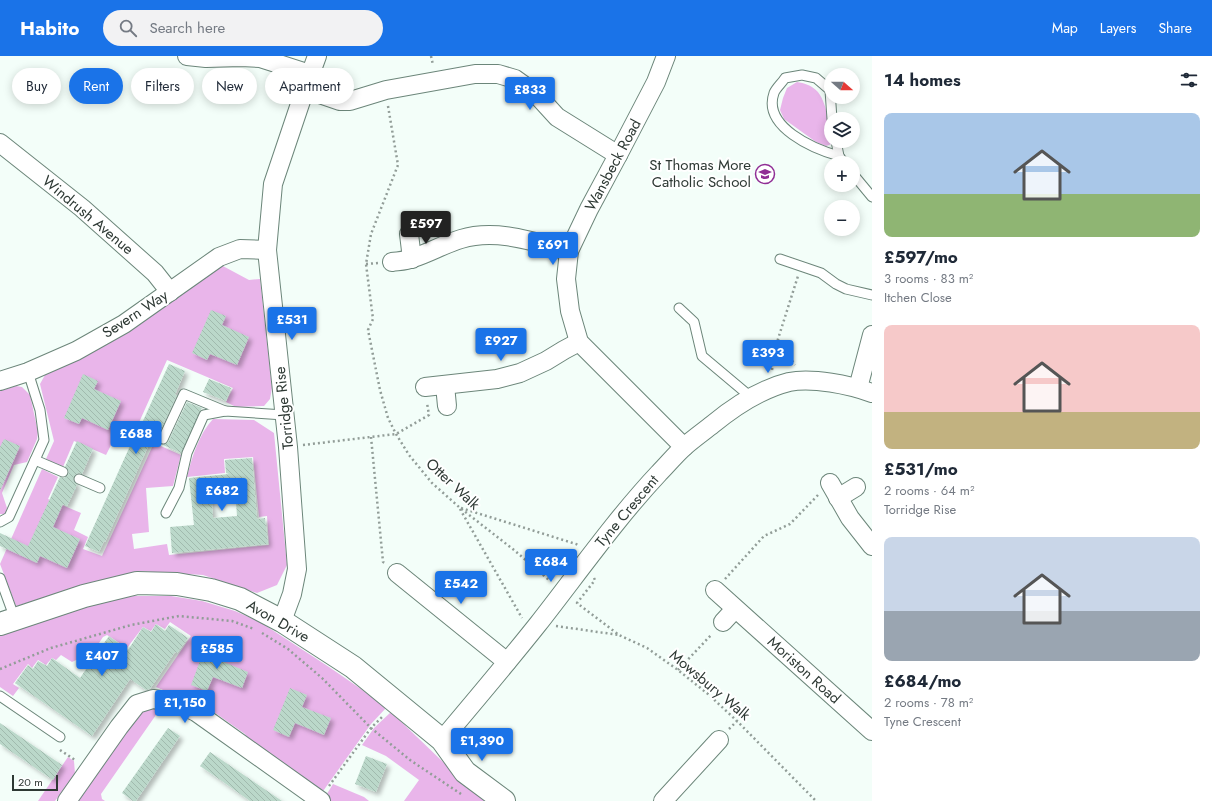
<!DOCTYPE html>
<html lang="en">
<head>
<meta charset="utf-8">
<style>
	:root { --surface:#fff; --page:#f2f2f3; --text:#1f2937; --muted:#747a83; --accent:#1a73e8 }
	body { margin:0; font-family:Jost,sans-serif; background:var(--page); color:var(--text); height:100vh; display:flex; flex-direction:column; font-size:15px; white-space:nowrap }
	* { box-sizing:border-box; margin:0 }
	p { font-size:13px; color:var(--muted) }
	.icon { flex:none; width:22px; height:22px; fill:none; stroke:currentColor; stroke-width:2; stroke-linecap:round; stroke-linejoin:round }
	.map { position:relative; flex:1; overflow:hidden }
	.sheet { display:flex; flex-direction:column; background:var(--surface); width:340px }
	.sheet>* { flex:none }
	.top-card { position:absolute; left:12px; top:12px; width:380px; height:36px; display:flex; gap:8px }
	.needle { width:26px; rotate:111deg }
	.fabs { position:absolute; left:824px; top:12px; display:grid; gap:8px }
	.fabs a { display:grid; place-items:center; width:36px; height:36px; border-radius:50%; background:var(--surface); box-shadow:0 2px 10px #0003; font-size:20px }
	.scale { position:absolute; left:12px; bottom:10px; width:46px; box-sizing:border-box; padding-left:4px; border:2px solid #2e3934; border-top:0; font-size:11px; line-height:14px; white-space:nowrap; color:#2e3934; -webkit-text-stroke:3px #fff; paint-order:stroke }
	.price { position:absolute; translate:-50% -34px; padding:0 9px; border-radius:4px; background:var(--accent); color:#fff; font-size:13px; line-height:26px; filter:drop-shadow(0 1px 2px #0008) }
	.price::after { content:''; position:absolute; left:50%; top:24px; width:12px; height:9px; margin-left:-6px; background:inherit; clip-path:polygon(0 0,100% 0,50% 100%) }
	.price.current { background:#222; color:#fff }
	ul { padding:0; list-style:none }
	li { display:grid; align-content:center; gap:8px; height:212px; padding:0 12px }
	li span { display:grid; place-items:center; height:124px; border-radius:8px; color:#555 }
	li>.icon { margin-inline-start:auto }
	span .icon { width:72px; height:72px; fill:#fffc; stroke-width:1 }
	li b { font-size:17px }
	h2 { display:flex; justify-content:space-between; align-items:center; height:48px; padding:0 12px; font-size:17px }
	.pill { padding:0 14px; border-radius:18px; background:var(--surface); box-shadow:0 2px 10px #0003; font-size:14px; line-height:36px }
	.pill.current { background:var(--accent); color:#fff }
	header { display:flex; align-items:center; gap:24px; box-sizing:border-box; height:56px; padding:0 20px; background:var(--accent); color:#fff }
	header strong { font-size:19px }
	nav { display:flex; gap:22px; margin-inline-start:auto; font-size:14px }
	.search { width:280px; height:36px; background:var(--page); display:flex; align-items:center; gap:10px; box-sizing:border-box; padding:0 14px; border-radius:22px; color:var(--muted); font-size:15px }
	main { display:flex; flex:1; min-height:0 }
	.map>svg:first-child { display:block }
</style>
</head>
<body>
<header>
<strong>Habito</strong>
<div class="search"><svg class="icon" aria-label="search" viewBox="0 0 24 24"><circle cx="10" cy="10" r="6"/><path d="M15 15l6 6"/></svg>Search here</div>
<nav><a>Map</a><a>Layers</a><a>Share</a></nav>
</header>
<main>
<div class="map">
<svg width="872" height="745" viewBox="0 0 872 745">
	<defs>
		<pattern id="building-back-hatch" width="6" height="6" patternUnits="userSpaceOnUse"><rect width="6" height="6" fill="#bbd8ca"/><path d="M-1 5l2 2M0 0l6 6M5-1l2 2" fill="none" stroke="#a1baae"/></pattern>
		<filter id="shadow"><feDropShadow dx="3.5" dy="3.5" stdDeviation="2" flood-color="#0004"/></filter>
	</defs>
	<rect width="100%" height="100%" fill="#f3fef9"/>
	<g fill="#e9b5ea">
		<path d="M797,26C804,27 811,29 817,35C826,44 831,72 831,85H833V87L829,89L826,90L816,86L784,63L780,54L783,42L787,32Z"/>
		<polygon points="221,209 249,224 260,223 272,332 270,343 264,350 236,351 226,346 233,332 167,304 128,391 113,385 106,399 74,385 63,411 46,403 54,385 40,328 45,319 142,267"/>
		<polygon points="16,330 22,331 30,339 38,376 37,383 27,406 14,409 2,437 7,452 5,458 0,458 0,335"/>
		<path d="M213,363L254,364L274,377L287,509L277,529L257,537L203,519L138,515L16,550L0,508L42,413L58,421L48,443L81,457L74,474L88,481L83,493L102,500L154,387L181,399L173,430L146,432L149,476L132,478L134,493L167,488L169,499L269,489L267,460L259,461L253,401L224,403L225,417L187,421C192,401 199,378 213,363Z"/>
		<polygon points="134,540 171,540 202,545 235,555 260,566 329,611 361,633 386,652 371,668 321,738 251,691 245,678 211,654 199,653 186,644 156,631 191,580 170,566 165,573 156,568 151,575 143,571 127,592 107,579 103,581 93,596 72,606 61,599 56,604 52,602 46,609 38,604 32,612 28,608 13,628 19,632 13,640 0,631 0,580 81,551 107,544"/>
		<polygon points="158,651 158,656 101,738 102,743 105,745 75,745 133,662 144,654"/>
		<polygon points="391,656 466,728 489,745 404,745 419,724 386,700 362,689 374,672"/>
		<polygon points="68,701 74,705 75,718 55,745 38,745"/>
		<polygon points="333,728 364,741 369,745 331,745 325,741"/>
	</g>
	<g fill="url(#building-back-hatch)" fill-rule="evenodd" filter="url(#shadow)">
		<polygon points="211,254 226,260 222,269 249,281 237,309 210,298 207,304 192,297"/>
		<polygon points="169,308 185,315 175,339 177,339 158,380 157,384 158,387 151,384 105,486 104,485 99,496 85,490 130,390 131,391"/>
		<polygon points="83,318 98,325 94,333 121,345 108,374 82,362 79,368 64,362"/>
		<polygon points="209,323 231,332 226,345 203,336"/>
		<polygon points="187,346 202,352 199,357 181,397 163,389 168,386"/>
		<polygon points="4,383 20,390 0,435 0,391"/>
		<polygon points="77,385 93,393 82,418 78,417 74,420 73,424 77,429 67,450 63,448 53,471 80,483 67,512 40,500 37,507 0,490 0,477 28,490 60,421 64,422 68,419 69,415 65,411"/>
		<path d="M252,402L257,463L265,462L268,488L172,497L170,471L194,469L189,422L229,418L226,417L225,404ZM235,432L237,460L213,462L211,434Z"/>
		<polygon points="156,568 165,575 169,569 188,582 177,597 175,596 150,633 146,634 130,623 92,680 15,627 28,609 33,613 38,605 47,610 52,602 80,622 109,580 128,594 143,571 151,576"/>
		<polygon points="207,586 224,593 219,604 248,616 242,632 213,621 207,635 191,629"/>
		<polygon points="290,632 307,639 302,651 331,662 324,679 295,667 289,681 273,674"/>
		<polygon points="0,667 62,709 53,724 0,688"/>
		<polygon points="168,672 180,680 136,745 133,745 122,737"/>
		<polygon points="210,696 235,713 282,745 250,745 219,723 200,710"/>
		<polygon points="366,700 387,708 376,736 355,728"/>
	</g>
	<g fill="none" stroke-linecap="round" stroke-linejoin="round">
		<g stroke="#6c867a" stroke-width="11">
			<g id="service">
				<path d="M832,63L830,34L816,22L802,19L785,22C782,27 776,32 774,37C762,71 814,93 839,100"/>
				<polyline points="836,85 839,100 844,107"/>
				<polyline points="853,118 872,141"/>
				<polyline points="780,203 821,217 836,228 846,233 872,239"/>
				<polyline points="679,252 694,266 702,300 752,342"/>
				<polyline points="163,383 184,338 225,355"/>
				<polyline points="35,404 63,416"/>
				<polyline points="79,423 100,432"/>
				<polyline points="166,457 179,432 187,397 204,359 225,355 284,359"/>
				<polyline points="0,466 9,461 44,384 40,354 28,316"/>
				<polyline points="0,522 15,563"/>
				<polyline points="0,640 60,681"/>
			</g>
		</g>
		<g stroke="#6c867a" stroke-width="20">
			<g id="minor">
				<polyline points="187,0 206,2 241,1 260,2 310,18"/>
				<polyline points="666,0 656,26 618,99 589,153 569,195 566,223 570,255 579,286 684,391"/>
				<polyline points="305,33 340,45 350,45 386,34 475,18 498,18 515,23 536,38 557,61 618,99"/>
				<polyline points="0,87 82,152 155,217 170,236"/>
				<polyline points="409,178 412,203"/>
				<path d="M392,206C399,205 406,205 413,202C429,197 444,188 461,183C496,172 535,186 569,195"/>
				<polyline points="0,325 28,316 76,295 124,268 219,201 240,193 267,194"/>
				<polyline points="445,329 447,350"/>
				<polyline points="425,331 497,323 520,317 546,305 564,294 579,286"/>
				<polyline points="858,332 872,279"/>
				<polyline points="830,427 850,462 872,490"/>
				<polyline points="838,442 856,431"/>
				<polyline points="397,517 507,606"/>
				<polyline points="715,534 872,675"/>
				<polyline points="282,565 292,538 297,513 288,391 267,194 273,128 305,33 317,0"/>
				<polyline points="723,566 735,553"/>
				<path d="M442,684C474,646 507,607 538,568C578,517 615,464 659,417C668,408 675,399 684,391C693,383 703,376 713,368C735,350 761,333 789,326C812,321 850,329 872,337"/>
				<polyline points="67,745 119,671 137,648 153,643 175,646 196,656 321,745"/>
				<polyline points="663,745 719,684"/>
			</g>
		</g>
		<g stroke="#6c867a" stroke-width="24">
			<polyline id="tertiary" points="0,568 84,540 137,527 177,528 211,534 240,543 282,565 353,611 442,684 465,716 504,745"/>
		</g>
		<g stroke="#929d98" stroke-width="2.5" stroke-dasharray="2 3" stroke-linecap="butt">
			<polyline points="431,0 433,9"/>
			<polyline points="388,50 398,109 371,178 366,208 373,263 368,274 380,334 388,362 396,378 409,399 432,427 459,451 514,494 550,525"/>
			<polyline points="366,208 378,207"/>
			<polyline points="778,284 795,309"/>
			<polyline points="772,314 778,283 798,220"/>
			<polyline points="371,381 383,506 385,507"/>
			<polyline points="303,389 396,378 429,359 427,347"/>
			<polyline points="461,452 576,488 578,489"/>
			<polyline points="460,453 522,562"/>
			<polyline points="594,522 595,524 577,547 619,579 647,592 678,614 708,638 737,665 816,745"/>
			<polyline points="725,523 764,480 790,468 818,439"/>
			<polyline points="556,570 619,579"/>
			<polyline points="262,577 288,593 322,622 371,672 410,704 461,738"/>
			<polyline points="0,613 51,592 131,569 179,560 232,565 254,573"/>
			<polyline points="678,614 712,578"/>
			<polyline points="729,673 737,665"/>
			<polyline points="60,694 75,704"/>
			<polyline points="329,730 371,672 384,659"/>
		</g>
		<use href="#service" stroke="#fff" stroke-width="9"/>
		<use href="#minor" stroke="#fff" stroke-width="18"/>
		<use href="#tertiary" stroke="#fff" stroke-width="22"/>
	</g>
	<defs>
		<g id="school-ring" transform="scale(1)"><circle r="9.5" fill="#fff" stroke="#902e95" stroke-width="1.5"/><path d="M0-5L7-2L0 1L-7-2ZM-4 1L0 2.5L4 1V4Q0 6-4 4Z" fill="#902e95"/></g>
	</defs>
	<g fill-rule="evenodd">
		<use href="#school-ring" x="765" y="118"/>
	</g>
	<g text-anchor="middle" stroke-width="4" stroke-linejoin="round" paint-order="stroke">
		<g font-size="15" fill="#2e3934" stroke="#fff">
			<text transform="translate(613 109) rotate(-62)" y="5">Wansbeck Road</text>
			<text transform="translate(88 159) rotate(40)" y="5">Windrush Avenue</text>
			<text transform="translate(135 258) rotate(-33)" y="5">Severn Way</text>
			<text transform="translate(284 352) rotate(-96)" y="5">Torridge Rise</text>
			<text transform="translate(453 428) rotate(43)" y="5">Otter Walk</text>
			<text transform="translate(627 455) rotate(-50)" y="5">Tyne Crescent</text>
			<text transform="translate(278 565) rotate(30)" y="5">Avon Drive</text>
			<text transform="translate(804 614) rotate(42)" y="5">Moriston Road</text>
			<text transform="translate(710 629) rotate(40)" y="5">Mowsbury Walk</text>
		</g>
		<g font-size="15" fill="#2e3934" stroke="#fff" text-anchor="end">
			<text x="751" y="114">St Thomas More<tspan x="751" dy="17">Catholic School</tspan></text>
		</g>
	</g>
</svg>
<div class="fabs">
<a><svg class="needle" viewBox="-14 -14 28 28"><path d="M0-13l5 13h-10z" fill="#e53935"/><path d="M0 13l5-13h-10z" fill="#747a83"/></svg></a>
<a><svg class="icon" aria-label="layers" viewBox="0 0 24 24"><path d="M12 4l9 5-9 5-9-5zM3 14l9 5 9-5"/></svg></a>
<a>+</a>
<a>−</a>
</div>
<div class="scale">20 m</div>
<b class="price" style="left:530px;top:55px">£833</b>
<b class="price current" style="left:426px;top:189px">£597</b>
<b class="price" style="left:553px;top:210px">£691</b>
<b class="price" style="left:292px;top:285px">£531</b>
<b class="price" style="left:501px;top:306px">£927</b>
<b class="price" style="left:768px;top:318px">£393</b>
<b class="price" style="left:136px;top:399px">£688</b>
<b class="price" style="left:222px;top:456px">£682</b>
<b class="price" style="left:551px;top:527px">£684</b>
<b class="price" style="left:461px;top:549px">£542</b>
<b class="price" style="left:217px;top:614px">£585</b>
<b class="price" style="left:102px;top:621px">£407</b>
<b class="price" style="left:185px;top:668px">£1,150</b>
<b class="price" style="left:482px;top:706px">£1,390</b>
<div class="top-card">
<a class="pill">Buy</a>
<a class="pill current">Rent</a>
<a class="pill">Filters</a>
<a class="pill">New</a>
<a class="pill">Apartment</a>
</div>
</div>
<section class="sheet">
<h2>14 homes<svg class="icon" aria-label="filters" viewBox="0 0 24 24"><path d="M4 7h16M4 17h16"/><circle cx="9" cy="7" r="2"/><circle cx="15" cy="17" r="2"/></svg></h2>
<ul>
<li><span style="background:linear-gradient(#a9c7e8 65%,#8fb573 0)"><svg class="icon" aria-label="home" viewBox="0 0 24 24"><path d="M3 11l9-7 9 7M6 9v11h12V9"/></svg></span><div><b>£597/mo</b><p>3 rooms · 83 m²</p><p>Itchen Close</p></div></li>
<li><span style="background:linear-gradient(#f6c9c9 70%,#c2b280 0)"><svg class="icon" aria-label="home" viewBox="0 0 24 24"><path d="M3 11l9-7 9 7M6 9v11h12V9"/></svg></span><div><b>£531/mo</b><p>2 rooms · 64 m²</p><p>Torridge Rise</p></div></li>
<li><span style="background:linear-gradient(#c9d6e8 60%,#9aa5b1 0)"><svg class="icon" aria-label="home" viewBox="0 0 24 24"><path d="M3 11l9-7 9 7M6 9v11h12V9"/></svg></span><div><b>£684/mo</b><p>2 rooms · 78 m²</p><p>Tyne Crescent</p></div></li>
</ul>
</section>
</main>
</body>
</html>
